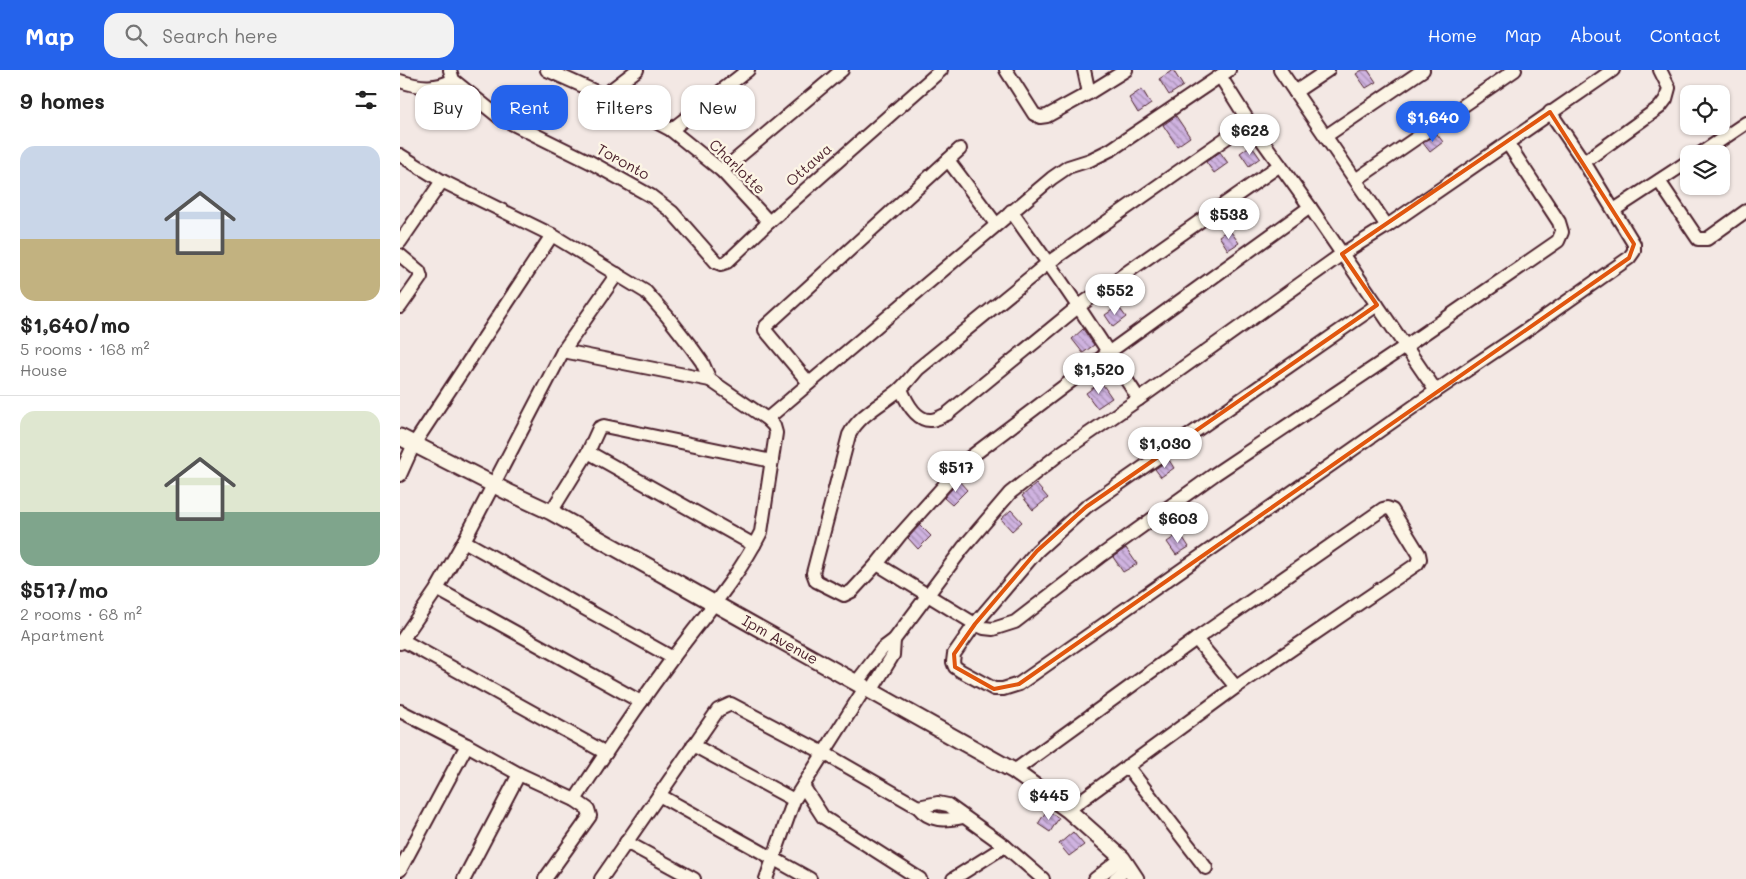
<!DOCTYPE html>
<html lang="en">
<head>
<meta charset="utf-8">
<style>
	:root { --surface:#fff; --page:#f2f2f2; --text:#222; --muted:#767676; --line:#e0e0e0; --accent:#2563eb }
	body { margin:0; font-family:Mali,sans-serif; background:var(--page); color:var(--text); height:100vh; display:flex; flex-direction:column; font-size:19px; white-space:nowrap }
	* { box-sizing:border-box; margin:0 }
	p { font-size:16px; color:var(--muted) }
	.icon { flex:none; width:28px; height:28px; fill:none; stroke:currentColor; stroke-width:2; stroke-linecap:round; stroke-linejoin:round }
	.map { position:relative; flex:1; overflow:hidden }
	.drawer { display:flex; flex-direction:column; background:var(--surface); width:400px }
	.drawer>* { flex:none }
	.banner { position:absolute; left:15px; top:15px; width:475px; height:45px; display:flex; gap:10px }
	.buttons { position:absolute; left:1280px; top:15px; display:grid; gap:10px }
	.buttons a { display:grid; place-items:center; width:50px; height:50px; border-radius:10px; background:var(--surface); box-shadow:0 1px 4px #0004; font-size:25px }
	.price { position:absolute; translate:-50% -42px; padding:0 11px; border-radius:18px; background:#fff; color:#222; font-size:16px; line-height:32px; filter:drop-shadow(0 1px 2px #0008) }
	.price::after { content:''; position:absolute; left:50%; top:30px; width:15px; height:11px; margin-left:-8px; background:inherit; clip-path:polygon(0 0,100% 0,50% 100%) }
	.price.current { background:var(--accent); color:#fff }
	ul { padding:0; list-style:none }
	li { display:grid; align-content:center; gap:10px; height:265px; padding:0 20px }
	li+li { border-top:1px solid var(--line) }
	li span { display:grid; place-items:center; height:155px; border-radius:15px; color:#555 }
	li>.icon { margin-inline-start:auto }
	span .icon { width:90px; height:90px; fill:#fffc; stroke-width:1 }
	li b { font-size:21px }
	h2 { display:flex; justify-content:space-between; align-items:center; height:60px; padding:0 20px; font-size:21px }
	.chip { padding:0 18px; border-radius:15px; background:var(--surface); box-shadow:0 1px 4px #0004; font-size:18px; line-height:45px }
	.chip.current { background:var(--accent); color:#fff }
	header { display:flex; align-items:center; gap:30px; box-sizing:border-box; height:70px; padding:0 25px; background:var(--accent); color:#fff }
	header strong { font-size:24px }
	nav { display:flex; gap:28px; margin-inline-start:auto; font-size:18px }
	.search { width:350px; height:45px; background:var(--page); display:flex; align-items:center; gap:12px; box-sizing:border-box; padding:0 18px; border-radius:15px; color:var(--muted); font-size:19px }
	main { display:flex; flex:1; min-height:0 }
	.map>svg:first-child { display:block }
</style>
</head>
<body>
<header>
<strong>Map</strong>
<div class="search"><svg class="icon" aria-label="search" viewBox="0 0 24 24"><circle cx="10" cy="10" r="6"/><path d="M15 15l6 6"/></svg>Search here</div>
<nav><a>Home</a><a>Map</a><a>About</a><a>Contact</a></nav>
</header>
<main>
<section class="drawer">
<h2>9 homes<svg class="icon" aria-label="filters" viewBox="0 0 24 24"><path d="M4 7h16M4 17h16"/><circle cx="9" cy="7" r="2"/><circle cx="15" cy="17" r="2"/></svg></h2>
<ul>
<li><span style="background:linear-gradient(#c9d6e8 60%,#c2b280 0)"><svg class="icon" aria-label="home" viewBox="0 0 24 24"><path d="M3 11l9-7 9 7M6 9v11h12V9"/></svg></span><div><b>$1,640/mo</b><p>5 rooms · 168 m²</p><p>House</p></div></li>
<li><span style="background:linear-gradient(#dfe7d0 65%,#7fa58c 0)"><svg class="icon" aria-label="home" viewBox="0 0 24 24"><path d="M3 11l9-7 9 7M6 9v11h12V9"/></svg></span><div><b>$517/mo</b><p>2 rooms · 68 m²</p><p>Apartment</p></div></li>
</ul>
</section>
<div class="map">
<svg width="1346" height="809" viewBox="0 0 1346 809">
	<defs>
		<pattern id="building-back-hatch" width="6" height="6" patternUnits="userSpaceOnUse" patternTransform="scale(1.25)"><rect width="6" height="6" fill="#cfb3e0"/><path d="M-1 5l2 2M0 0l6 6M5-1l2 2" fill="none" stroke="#aa91b6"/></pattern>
	</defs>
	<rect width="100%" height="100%" fill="#f3e8e4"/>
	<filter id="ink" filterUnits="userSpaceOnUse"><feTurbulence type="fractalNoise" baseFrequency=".02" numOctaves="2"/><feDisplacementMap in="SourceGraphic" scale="10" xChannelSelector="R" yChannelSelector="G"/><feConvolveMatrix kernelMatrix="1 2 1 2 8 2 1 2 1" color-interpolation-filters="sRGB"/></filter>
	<g filter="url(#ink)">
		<g fill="url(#building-back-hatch)" stroke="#4a1f2b">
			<polygon points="773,0 783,16 769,25 759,9"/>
			<polygon points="962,0 968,0 976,12 966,18 956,4"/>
			<polygon points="742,19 751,34 738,43 729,28"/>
			<polygon points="1013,30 1023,44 1012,51 1003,37"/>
			<polygon points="776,46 790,67 777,76 763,55"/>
			<polygon points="1037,64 1043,72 1030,82 1023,73"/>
			<polygon points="851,75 860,88 849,96 840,83"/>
			<polygon points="820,82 828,93 814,103 806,92"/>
			<polygon points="829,159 839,173 828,180 819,166"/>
			<polygon points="718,236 726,247 713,257 705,245"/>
			<polygon points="683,259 694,275 683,283 672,269"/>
			<polygon points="707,294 711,302 699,311 694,304"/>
			<polygon points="701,312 712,328 697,338 686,323"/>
			<polygon points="769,390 774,398 761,407 755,399"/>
			<polygon points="559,411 567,420 552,435 544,428"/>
			<polygon points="636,414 648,428 633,440 622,426"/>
			<polygon points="611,440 622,452 612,461 601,449"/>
			<polygon points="520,455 531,466 518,479 508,468"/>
			<polygon points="780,463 789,477 776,485 767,472"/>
			<polygon points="726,478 737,494 723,502 713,487"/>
			<polygon points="647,740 659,748 650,762 638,754"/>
			<polygon points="673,762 684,775 669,786 659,774"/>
		</g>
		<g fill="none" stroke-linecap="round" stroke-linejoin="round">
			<g stroke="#4a1f2b" stroke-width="16">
				<g id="minor">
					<polyline points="50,0 53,10 99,47 190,92 251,126 272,142 316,192 321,194 327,192 369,152 541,0"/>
					<polyline points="147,0 212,29 271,60 322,101 369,152"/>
					<polyline points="606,0 634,44 640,47 647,46 689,23 726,0"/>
					<polyline points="684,0 689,23"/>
					<polyline points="880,0 987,156"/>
					<polyline points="820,6 849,52 910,137 1036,321"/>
					<path d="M0,11C18,17 36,20 53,10"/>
					<polyline points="895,22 928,0"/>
					<polyline points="203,26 237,0"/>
					<polyline points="271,60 348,0"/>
					<polyline points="926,66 1023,0"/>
					<polyline points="1300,84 1346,53"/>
					<path d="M0,85L42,111L152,165L246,222L267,246L292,278L302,292L310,310L367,349L374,356L376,363L361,462C338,508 302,548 272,589C238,635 206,682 175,730"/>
					<polyline points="548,90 596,154"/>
					<polyline points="1184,92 1260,37 1266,29 1269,18 1260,0"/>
					<polyline points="322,101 442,0"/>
					<polyline points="957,109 1115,0"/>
					<polyline points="1259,111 1298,169 1307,169 1346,141"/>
					<polyline points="1214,140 1289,91"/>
					<path d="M611,141L648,193L518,299C512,306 506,314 499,320C481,335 460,344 449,365L413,503L416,511L444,525L452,521L477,494L500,465L568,389L708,283L910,137"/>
					<polyline points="0,172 42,111"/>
					<polyline points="0,185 19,201 21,207 0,237"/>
					<polyline points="977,235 686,437 637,481 575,554 554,584 553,592 555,597 561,601 594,619 603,619 619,614 1036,321 1128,259 1229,188 1234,181 1234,174 1184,92 1150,42"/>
					<polyline points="163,281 310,310"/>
					<polyline points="409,313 365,260 366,256 560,79"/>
					<path d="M501,319C506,331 516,351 531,350C536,350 542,346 547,344L679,236L880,95"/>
					<path d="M739,329C709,284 680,237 648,193L849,52"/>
					<polyline points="367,349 652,108 668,97 690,90 712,79 829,0"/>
					<polyline points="188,382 354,475"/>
					<polyline points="0,405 14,374 152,165"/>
					<polyline points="151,442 188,382 199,358 204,356 372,391"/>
					<polyline points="64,471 273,588"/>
					<polyline points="477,494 575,554 584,558 593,559 615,552 702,485 815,404 1006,276 1158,171 1162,162 1159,152 1108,74"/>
					<polyline points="37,519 241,632"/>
					<polyline points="2,570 206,683"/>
					<polyline points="0,573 37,519 64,471 163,281 217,204"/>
					<polyline points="456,613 482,579 494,570 563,478 610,423 662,382 739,329 942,184 987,156 1213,0"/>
					<polyline points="471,621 493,585 494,570"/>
					<polyline points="0,641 67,675 119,704 175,730 188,739 190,746 145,809"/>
					<polyline points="293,675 394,730"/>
					<polyline points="727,696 806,798"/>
					<polyline points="614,701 796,569"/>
					<polyline points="403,716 423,747 520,809"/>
					<polyline points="259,725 410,809"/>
					<polyline points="518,737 538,733 548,735 605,776 643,809"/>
					<polyline points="668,740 836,617 1017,494 1020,489 1019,484 992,440 987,438 983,439 796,569 836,617"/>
					<polyline points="226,772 294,809"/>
					<polyline points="0,800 67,675"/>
					<polyline points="64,809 119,704"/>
					<path d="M201,809L318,640L331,634L424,683L518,737C530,752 545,751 563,747"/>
					<polyline points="366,809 394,730 465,618"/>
					<polyline points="553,809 605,776"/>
					<polyline points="695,809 722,788"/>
					<polyline points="715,809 728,797"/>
				</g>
			</g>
			<g stroke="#4a1f2b" stroke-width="19">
				<g id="tertiary">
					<path id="s1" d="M0,367L108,422L151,442L614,701L668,740L722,788L736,809"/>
				</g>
			</g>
			<use href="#minor" stroke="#fcf5e5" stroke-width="12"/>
			<use href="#tertiary" stroke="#fcf5e5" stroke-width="15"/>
		</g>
	</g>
	<path fill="none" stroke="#e0560e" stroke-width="4" stroke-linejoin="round" d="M1150,42L1234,174L1229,188L619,614L594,619L555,597L554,584L575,554L637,481L686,437L977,235L942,184Z"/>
	<g text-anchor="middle" stroke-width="5" stroke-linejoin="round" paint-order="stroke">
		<g font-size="15" fill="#4a1f2b" stroke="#fcf5e5">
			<text transform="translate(223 92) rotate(29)" y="5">Toronto</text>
			<text transform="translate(409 95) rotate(-42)" y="5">Ottawa</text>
			<text transform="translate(337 97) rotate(44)" y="5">Charlotte</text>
			<text dy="5" stroke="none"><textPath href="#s1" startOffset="431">Ipm Avenue</textPath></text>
		</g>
	</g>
</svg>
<div class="buttons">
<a><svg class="icon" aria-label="locate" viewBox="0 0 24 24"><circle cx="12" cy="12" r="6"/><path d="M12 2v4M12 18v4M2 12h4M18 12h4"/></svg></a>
<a><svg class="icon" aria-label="layers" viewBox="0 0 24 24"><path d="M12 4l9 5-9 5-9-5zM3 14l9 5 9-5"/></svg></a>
</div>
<b class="price current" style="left:1033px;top:73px">$1,640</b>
<b class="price" style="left:850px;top:86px">$628</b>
<b class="price" style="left:829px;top:170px">$538</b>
<b class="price" style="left:715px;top:246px">$552</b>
<b class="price" style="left:699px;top:325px">$1,520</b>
<b class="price" style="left:765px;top:399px">$1,030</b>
<b class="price" style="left:556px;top:423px">$517</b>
<b class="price" style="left:778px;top:474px">$603</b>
<b class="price" style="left:649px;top:751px">$445</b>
<div class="banner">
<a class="chip">Buy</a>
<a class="chip current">Rent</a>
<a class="chip">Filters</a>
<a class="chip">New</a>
</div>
</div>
</main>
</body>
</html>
